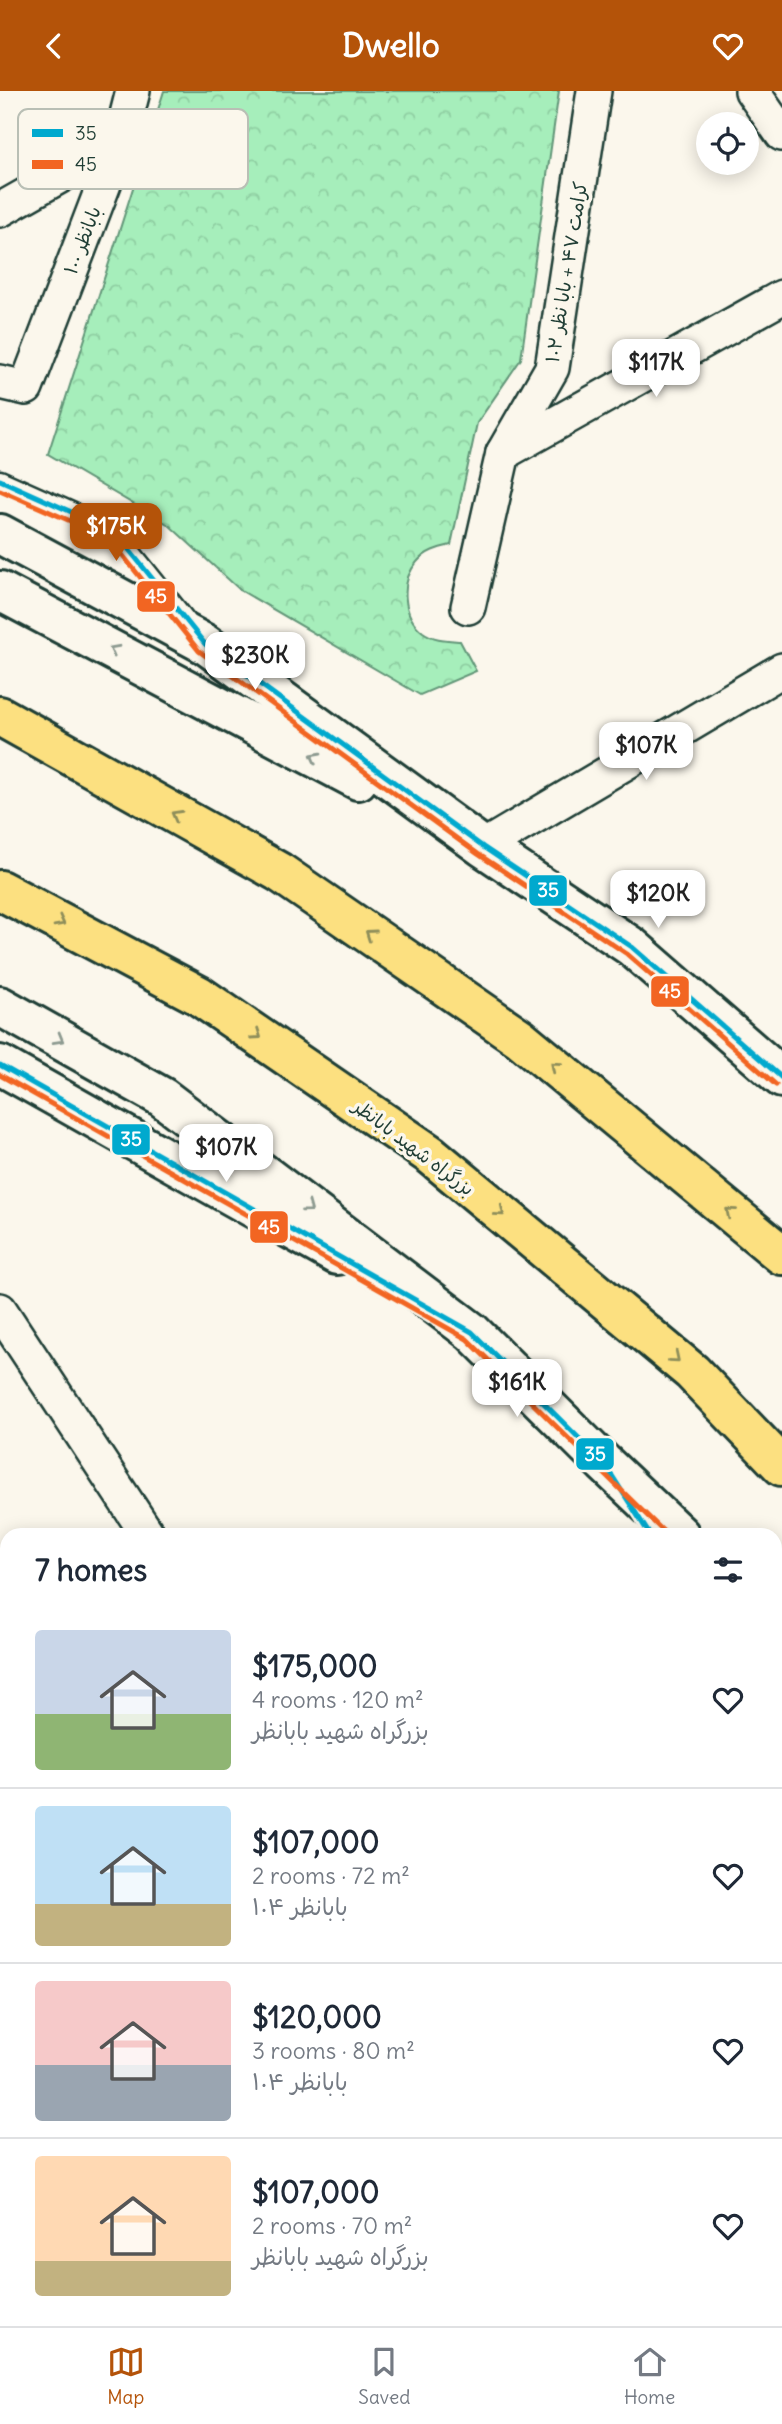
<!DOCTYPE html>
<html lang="en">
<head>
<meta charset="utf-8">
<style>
	:root { --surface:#fff; --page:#f2f2f3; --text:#1f2937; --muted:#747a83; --line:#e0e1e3; --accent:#b45309 }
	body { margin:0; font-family:Delius,"Playpen Sans Arabic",sans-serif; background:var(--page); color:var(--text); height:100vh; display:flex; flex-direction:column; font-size:26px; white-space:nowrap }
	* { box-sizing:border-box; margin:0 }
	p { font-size:23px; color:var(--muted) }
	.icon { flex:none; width:38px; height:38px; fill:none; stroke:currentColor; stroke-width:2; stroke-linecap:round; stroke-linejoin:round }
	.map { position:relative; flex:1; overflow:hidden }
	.sheet { position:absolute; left:0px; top:1437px; width:782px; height:800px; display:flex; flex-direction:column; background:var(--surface); border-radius:21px 21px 0 0; box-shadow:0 4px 18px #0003 }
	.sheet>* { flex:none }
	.controls { position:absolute; left:696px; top:21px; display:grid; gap:14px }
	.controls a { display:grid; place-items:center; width:63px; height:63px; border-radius:50%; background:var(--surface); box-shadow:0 4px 18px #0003; font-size:35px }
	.price { position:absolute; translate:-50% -60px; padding:0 16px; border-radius:14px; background:#fff; color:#222; font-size:23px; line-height:46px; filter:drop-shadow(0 2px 4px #0008) }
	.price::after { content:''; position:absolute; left:50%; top:42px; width:21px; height:16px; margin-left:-10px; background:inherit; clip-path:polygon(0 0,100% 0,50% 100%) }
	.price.active { background:var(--accent); color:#fff }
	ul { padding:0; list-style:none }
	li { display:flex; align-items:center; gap:21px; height:175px; padding:0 35px }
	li+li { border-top:2px solid var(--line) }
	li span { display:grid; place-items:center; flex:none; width:196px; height:140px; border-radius:7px; color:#555 }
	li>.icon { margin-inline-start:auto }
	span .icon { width:84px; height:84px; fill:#fffc; stroke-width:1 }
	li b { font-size:30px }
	h2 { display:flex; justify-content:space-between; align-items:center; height:84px; padding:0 35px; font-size:30px }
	header { display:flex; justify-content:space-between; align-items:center; height:91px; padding:0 35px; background:var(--accent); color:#fff; font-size:32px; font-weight:700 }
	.menu { display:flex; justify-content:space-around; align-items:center; height:98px; border-top:2px solid var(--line); background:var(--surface); font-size:19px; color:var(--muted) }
	.menu a { display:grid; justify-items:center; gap:4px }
	.menu .active { color:var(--accent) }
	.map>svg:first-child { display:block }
</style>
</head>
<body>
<header><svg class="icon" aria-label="back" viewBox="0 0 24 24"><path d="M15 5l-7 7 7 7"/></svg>Dwello<svg class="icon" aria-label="heart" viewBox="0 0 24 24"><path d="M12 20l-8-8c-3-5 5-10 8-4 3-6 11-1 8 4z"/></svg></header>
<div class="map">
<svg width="782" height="2235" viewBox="0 0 782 2235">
	<defs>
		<pattern id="park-crowns" width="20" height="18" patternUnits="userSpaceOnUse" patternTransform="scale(1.75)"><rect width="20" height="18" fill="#a6eebb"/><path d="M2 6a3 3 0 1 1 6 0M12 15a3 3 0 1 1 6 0" fill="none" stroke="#8ecda1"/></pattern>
	</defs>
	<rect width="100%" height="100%" fill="#fbf7ec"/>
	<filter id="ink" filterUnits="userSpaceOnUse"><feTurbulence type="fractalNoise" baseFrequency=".0143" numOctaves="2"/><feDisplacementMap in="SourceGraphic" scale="14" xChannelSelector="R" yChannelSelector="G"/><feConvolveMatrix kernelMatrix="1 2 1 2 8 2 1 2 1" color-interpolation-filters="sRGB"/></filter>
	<g filter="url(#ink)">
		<path fill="url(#park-crowns)" stroke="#629678" stroke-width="2" d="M164,0H559L521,268L477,332L451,454C438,457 426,460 417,471C400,490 402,525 423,541C434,549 447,549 460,550L476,580L420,604L240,499L169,434L48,363Z"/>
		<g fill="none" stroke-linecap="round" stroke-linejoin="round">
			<g stroke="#1f3d34" stroke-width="23">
				<polyline id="lane" points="0,389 114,440 187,531"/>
			</g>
			<g stroke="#1f3d34" stroke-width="38">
				<g id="street">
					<polyline points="752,0 782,43"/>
					<polyline points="0,119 120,51"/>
					<polyline points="0,291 26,297 120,51 133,0"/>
					<polyline points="503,362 782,206"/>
					<polyline points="468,516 503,362 552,277 594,0"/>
					<polyline points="483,756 782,579"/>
					<polyline points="0,1219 148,1444"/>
				</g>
			</g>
			<g stroke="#1f3d34" stroke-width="44">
				<g id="secondary">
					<polyline points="0,443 205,553 483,756 632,856 782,987"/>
					<polyline points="0,500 358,689"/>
					<polyline points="0,915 162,1006 472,1241 604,1372 680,1444"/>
					<polyline points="0,974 337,1164"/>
					<polyline points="775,1533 782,1540"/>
					<polyline points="775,1692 782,1713"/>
					<polyline points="775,1764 782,1726"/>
					<polyline points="775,1862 782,1855"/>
					<polyline points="775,2119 782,2117"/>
					<polyline points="254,2235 262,2230"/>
					<polyline points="364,2235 373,2230"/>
					<polyline points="479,2235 488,2230"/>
					<polyline points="554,2235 562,2230"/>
				</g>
			</g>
			<g stroke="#1f3d34" stroke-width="44">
				<g id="primary">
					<polyline points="775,1977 782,1973"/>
					<polyline points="775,2050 782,2046"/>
				</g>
			</g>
			<g stroke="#1f3d34" stroke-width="44">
				<g id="highway">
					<polyline points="0,625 279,781 520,947 782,1164"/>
					<polyline points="0,799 198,904 431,1064 692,1281 782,1375"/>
				</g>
			</g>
			<use href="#lane" stroke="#fbf7ec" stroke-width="18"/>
			<use href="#street" stroke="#fbf7ec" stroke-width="33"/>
			<use href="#secondary" stroke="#fbf7ec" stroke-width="38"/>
			<use href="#primary" stroke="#fce080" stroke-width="38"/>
			<use href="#highway" stroke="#fce080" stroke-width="38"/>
			<g stroke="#fbf7ec" stroke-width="10">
				<g id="bus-1">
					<polyline points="0,389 114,440 205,553 483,756 632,856 782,987"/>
					<polyline points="0,974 472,1241 604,1372 650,1444"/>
				</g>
			</g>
			<g stroke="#fbf7ec" stroke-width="10">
				<g id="bus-2">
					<polyline points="0,399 109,447 199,560 478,763 627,863 776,994"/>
					<polyline points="0,984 467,1248 667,1444"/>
				</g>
			</g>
			<use href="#bus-1" stroke="#00a9ce" stroke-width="5"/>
			<use href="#bus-2" stroke="#f26522" stroke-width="5"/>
		</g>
		<defs><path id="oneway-chevron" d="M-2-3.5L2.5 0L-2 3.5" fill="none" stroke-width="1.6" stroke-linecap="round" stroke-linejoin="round" transform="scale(1.75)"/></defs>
		<g stroke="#8d9a90">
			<use href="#oneway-chevron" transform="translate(114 559) rotate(-152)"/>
			<use href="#oneway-chevron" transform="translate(315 666) rotate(-152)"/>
			<use href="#oneway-chevron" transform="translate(59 948) rotate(30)"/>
			<use href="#oneway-chevron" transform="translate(308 1117) rotate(37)"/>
		</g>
		<g stroke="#8e8e5a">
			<use href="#oneway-chevron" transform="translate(176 724) rotate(-151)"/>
			<use href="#oneway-chevron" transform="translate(60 831) rotate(28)"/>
			<use href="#oneway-chevron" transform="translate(370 843) rotate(-145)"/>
			<use href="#oneway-chevron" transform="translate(257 944) rotate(35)"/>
			<use href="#oneway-chevron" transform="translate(555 975) rotate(-140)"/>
			<use href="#oneway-chevron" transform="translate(500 1121) rotate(40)"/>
			<use href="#oneway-chevron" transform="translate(730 1121) rotate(-140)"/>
			<use href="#oneway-chevron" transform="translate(675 1267) rotate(40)"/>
		</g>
	</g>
	<g text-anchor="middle" stroke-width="7" stroke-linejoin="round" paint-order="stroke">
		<g font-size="19" fill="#1f3d34" stroke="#fbf7ec">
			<text transform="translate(82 149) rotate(-69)" y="7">بابانظر ۱۰۰</text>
			<text transform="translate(566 181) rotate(-81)" y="7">کرامت ۴۷ + بابا نظر ۱۰۲</text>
			<text transform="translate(414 1056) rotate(37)" y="7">بزرگراه شهید بابانظر</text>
		</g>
	</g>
	<rect x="18" y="18" width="230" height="80" rx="10" fill="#fbf7ec" stroke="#b9bfb5" stroke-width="2"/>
	<rect x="32" y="38" width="31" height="8" fill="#00a9ce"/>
	<rect x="32" y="69" width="31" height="9" fill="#f26522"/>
	<g font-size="19" fill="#1f3d34">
		<text x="75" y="49">35</text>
		<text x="75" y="80">45</text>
	</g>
	<g stroke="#fbf7ec" stroke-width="2.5">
		<rect x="136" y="489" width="40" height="33" rx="7" fill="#f26522"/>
		<rect x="528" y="783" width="40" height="33" rx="7" fill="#00a9ce"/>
		<rect x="650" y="884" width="40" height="33" rx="7" fill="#f26522"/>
		<rect x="111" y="1032" width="40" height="33" rx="7" fill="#00a9ce"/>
		<rect x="249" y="1119" width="40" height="34" rx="7" fill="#f26522"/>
		<rect x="575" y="1346" width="40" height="34" rx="7" fill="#00a9ce"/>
	</g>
	<g font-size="19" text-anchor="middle" font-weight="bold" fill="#fff">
		<text x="156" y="512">45</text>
		<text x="548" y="806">35</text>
		<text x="670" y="907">45</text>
		<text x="131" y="1055">35</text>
		<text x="269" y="1143">45</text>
		<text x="595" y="1370">35</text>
	</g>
</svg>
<div class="controls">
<a><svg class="icon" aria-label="locate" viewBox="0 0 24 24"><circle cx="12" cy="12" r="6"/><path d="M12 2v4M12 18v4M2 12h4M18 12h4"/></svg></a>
</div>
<b class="price" style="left:656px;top:308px">$117K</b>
<b class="price active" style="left:116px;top:472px">$175K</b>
<b class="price" style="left:255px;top:601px">$230K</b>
<b class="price" style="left:646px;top:691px">$107K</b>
<b class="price" style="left:658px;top:839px">$120K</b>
<b class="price" style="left:226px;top:1093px">$107K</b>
<b class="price" style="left:517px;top:1328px">$161K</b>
<section class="sheet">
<h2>7 homes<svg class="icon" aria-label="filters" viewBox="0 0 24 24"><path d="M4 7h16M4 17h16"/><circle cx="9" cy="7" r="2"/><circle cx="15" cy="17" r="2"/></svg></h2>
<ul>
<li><span style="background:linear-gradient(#c9d6e8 60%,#8fb573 0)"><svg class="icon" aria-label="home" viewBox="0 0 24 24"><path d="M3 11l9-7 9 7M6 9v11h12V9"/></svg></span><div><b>$175,000</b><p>4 rooms · 120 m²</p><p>بزرگراه شهید بابانظر</p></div><svg class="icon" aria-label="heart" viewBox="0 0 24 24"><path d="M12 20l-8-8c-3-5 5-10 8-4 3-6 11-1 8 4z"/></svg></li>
<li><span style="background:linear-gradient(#bfe0f5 70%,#c2b280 0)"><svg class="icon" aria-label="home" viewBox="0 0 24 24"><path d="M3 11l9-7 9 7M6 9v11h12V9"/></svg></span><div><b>$107,000</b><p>2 rooms · 72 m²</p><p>بابانظر ۱۰۴</p></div><svg class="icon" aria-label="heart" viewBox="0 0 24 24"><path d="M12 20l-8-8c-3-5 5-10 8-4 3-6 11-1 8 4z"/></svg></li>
<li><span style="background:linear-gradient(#f6c9c9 60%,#9aa5b1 0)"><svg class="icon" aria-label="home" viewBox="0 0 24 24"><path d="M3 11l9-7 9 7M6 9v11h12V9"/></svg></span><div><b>$120,000</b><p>3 rooms · 80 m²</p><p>بابانظر ۱۰۴</p></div><svg class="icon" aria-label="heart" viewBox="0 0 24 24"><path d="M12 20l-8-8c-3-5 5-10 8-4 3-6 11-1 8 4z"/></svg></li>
<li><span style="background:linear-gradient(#ffd9b3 75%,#c2b280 0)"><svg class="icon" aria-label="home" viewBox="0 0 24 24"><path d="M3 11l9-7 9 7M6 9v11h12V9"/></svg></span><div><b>$107,000</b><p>2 rooms · 70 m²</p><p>بزرگراه شهید بابانظر</p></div><svg class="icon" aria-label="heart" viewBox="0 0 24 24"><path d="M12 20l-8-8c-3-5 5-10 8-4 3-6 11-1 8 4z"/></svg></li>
</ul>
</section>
</div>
<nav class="menu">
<a class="active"><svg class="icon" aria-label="map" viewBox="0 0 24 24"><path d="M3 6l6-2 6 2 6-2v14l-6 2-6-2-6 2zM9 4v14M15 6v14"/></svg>Map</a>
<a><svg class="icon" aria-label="saved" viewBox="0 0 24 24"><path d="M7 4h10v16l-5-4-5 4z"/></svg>Saved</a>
<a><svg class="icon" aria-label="home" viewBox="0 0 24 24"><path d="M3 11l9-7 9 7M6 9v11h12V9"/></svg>Home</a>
</nav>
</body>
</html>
